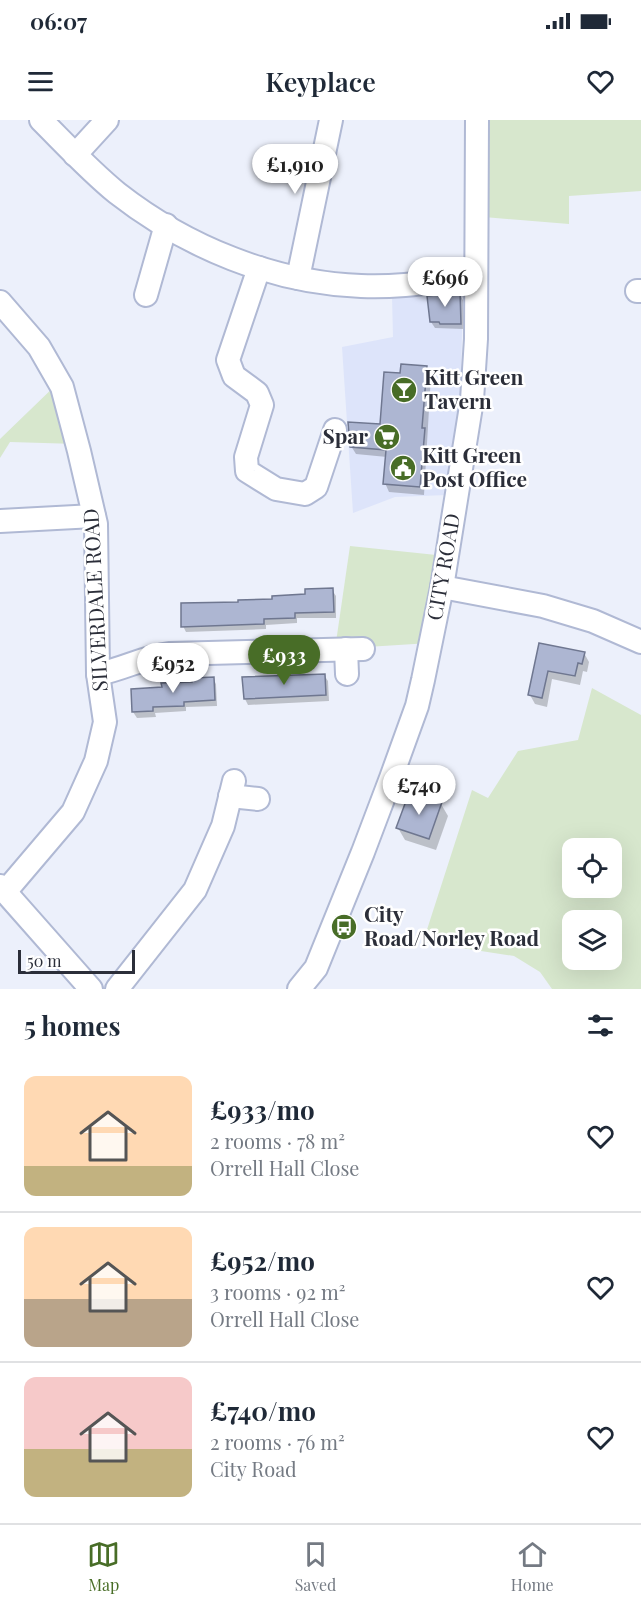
<!DOCTYPE html>
<html lang="en">
<head>
<meta charset="utf-8">
<style>
	:root { --surface:#fff; --page:#f6f6f7; --text:#1f2937; --muted:#747a83; --line:#e0e1e3; --accent:#486d27 }
	body { margin:0; font-family:"Playfair Display",serif; background:var(--page); color:var(--text); height:100vh; display:flex; flex-direction:column; font-size:22px; white-space:nowrap }
	* { box-sizing:border-box; margin:0 }
	p { font-size:20px; color:var(--muted) }
	.icon { flex:none; width:33px; height:33px; fill:none; stroke:currentColor; stroke-width:2; stroke-linecap:round; stroke-linejoin:round }
	.map { position:relative; height:869px; overflow:hidden }
	.drawer { display:flex; flex-direction:column; background:var(--surface); flex:1 }
	.drawer>* { flex:none }
	.fabs { position:absolute; left:562px; top:718px; display:grid; gap:12px }
	.fabs a { display:grid; place-items:center; width:60px; height:60px; border-radius:12px; background:var(--surface); box-shadow:0 6px 24px #0002; font-size:30px }
	.scale { position:absolute; left:18px; bottom:15px; width:117px; box-sizing:border-box; padding-left:6px; border:3px solid #2b2e39; border-top:0; font-size:16px; line-height:21px; white-space:nowrap; color:#2b2e39; -webkit-text-stroke:4px #fff; paint-order:stroke }
	.price { position:absolute; translate:-50% -51px; padding:0 14px; border-radius:21px; background:#fff; color:#222; font-size:20px; line-height:39px; filter:drop-shadow(0 2px 3px #0008) }
	.price::after { content:''; position:absolute; left:50%; top:36px; width:18px; height:14px; margin-left:-9px; background:inherit; clip-path:polygon(0 0,100% 0,50% 100%) }
	.price.current { background:var(--accent); color:#fff }
	ul { padding:0; list-style:none }
	li { display:flex; align-items:center; gap:18px; height:150px; padding:0 24px }
	li+li { border-top:2px solid var(--line) }
	li span { display:grid; place-items:center; flex:none; width:168px; height:120px; border-radius:12px; color:#555 }
	li>.icon { margin-inline-start:auto }
	span .icon { width:72px; height:72px; fill:#fffc; stroke-width:1 }
	li b { font-size:26px }
	h2 { display:flex; justify-content:space-between; align-items:center; height:72px; padding:0 24px; font-size:26px }
	.status { display:flex; justify-content:space-between; align-items:center; height:42px; padding:0 30px; background:var(--surface); direction:ltr }
	.status svg { height:16px; fill:currentColor }
	header { display:flex; justify-content:space-between; align-items:center; height:78px; padding:0 24px; background:var(--surface); font-size:27px; font-weight:600 }
	.tab-bar { display:flex; justify-content:space-around; align-items:center; height:84px; border-top:2px solid var(--line); background:var(--surface); font-size:16px; color:var(--muted) }
	.tab-bar a { display:grid; justify-items:center; gap:3px }
	.tab-bar .current { color:var(--accent) }
	.map>svg:first-child { display:block }
</style>
</head>
<body>
<div class="status"><b>06:07</b><svg viewBox="0 0 49 12"><path d="M0 12V9h3v3zM5 12V6h3v6zM10 12V3h3v9zM15 12V0h3v12zM26 1h20v11H26zM47 4h2v5h-2z"/></svg></div>
<header><svg class="icon" aria-label="menu" viewBox="0 0 24 24"><path d="M4 6h16M4 12h16M4 18h16"/></svg>Keyplace<svg class="icon" aria-label="heart" viewBox="0 0 24 24"><path d="M12 20l-8-8c-3-5 5-10 8-4 3-6 11-1 8 4z"/></svg></header>
<div class="map">
<svg width="641" height="869" viewBox="0 0 641 869">
	<rect width="100%" height="100%" fill="#ecf0fb"/>
	<polygon fill="#dde4fa" points="463,168 460,302 447,375 395,377 353,393 342,227 393,217 392,176"/>
	<g fill="#d7e7cd" fill-rule="evenodd">
		<polygon points="477,0 641,0 641,71 569,76 569,104 484,97"/>
		<polygon points="59,262 77,324 10,322 0,338 0,319"/>
		<polygon points="350,426 446,436 430,523 335,529"/>
		<path d="M592,568L641,595V869H552L540,852L514,836L423,822L472,670L488,678L518,631L578,620ZM573,729H612V768H573ZM573,801H612V840H573Z"/>
	</g>
	<g fill="#0003">
		<polygon points="459,174 463,180 464,209 435,208 431,202"/>
		<polygon points="426,247 431,255 424,375 389,372 385,363 387,337 356,334 351,326 382,306 402,255"/>
		<polygon points="332,470 336,476 336,498 297,498 297,503 266,505 266,509 186,512 183,506 240,484 274,481"/>
		<polygon points="540,524 584,533 589,542 587,552 583,551 580,565 552,559 547,587 535,584 530,575"/>
		<polygon points="324,555 328,561 329,581 248,585 245,579"/>
		<polygon points="213,558 216,564 217,586 186,587 186,591 155,593 156,597 137,598 133,592 163,569"/>
		<polygon points="441,684 448,696 436,730 405,720 398,708"/>
	</g>
	<g fill="#adb6d2" stroke="#6f7790" stroke-width="1.5">
		<polygon points="460,172 461,204 440,204 439,202 430,202 427,176"/>
		<polygon points="401,244 427,246 422,308 425,308 420,367 383,364 386,330 350,327 348,302 380,304 384,252 400,253"/>
		<polygon points="333,468 334,492 295,493 295,498 264,499 264,504 181,507 181,483 238,482 238,480 272,479 272,476 305,474 305,469"/>
		<polygon points="539,523 585,532 582,544 578,543 575,556 548,551 542,578 528,575"/>
		<polygon points="325,554 326,575 244,579 242,557"/>
		<polygon points="214,557 215,580 184,582 184,586 153,587 153,591 132,592 131,569 162,567 161,563 192,562 192,558"/>
		<polygon points="409,673 442,682 429,719 396,708"/>
	</g>
	<g fill="none" stroke-linecap="round" stroke-linejoin="round">
		<g stroke="#b0b9d4" stroke-width="26">
			<g id="minor">
				<path d="M41,0C66,25 90,51 117,73C186,127 274,163 361,166C399,168 438,161 475,157"/>
				<polyline points="75,35 107,0"/>
				<polyline points="281,40 322,49"/>
				<polyline points="259,148 228,240 234,256 257,273 262,285 246,337 247,351 276,369 305,374 316,367 335,310"/>
				<polyline points="298,158 331,0"/>
				<polyline points="637,171 641,171"/>
				<polyline points="146,175 166,105"/>
				<polyline points="0,182 39,227 62,267 79,331 96,404 98,554 105,602 96,641 73,692 5,772"/>
				<polyline points="0,401 94,396"/>
				<polyline points="442,467 543,486 593,501 641,522"/>
				<polyline points="346,529 347,554"/>
				<path d="M98,554C124,549 143,537 170,534L363,529"/>
				<polyline points="230,676 258,679"/>
				<polyline points="0,766 91,869"/>
				<polyline points="117,869 195,770 223,706 234,661"/>
				<polyline points="299,869 316,848 363,732 391,658 417,586 423,560 442,467 472,280 476,219 477,0"/>
			</g>
		</g>
		<use href="#minor" stroke="#fff" stroke-width="22"/>
	</g>
	<defs>
		<g id="bar-disc" transform="scale(1.35)"><circle r="9.5" fill="#486d27" stroke="#fff"/><path d="M-6-5H6L.8 .8V4.5H3.5V6h-7V4.5H-.8V.8Z" fill="#fff"/></g>
		<g id="supermarket-disc" transform="scale(1.35)"><circle r="9.5" fill="#486d27" stroke="#fff"/><path d="M-6-5.5h2.5l.6 2H6L4.5 2H-2.5L-4.4-4H-6ZM-1.5 3.2a1.3 1.3 0 1 0 .1 0ZM3 3.2a1.3 1.3 0 1 0 .1 0Z" fill="#fff"/></g>
		<g id="civic-disc" transform="scale(1.35)"><circle r="9.5" fill="#486d27" stroke="#fff"/><path d="M-.6-6.5H3V-4.5H.6V-3L4-1V1h2V6H-6V1h2V-1L-.6-3ZM-1.2 2.5V6h2.4V2.5Z" fill="#fff"/></g>
		<g id="bus-disc" transform="scale(1.35)"><circle r="9.5" fill="#486d27" stroke="#fff"/><path d="M-5-6H5V4H4V6H2V4H-2V6H-4V4H-5ZM-3.5-4V0h7V-4ZM-3.5 1.2v1.5H-2V1.2ZM2 1.2v1.5H3.5V1.2Z" fill="#fff"/></g>
	</defs>
	<g fill-rule="evenodd">
		<use href="#bar-disc" x="404" y="270"/>
		<use href="#supermarket-disc" x="387" y="317"/>
		<use href="#civic-disc" x="403" y="348"/>
		<use href="#bus-disc" x="344" y="807"/>
	</g>
	<g text-anchor="middle" stroke-width="5" stroke-linejoin="round" paint-order="stroke">
		<g font-size="21" font-weight="bold" fill="#2b2e39" stroke="#fff" text-anchor="start">
			<text x="424" y="265">Kitt Green<tspan x="424" dy="24">Tavern</tspan></text>
			<text x="368" y="324" text-anchor="end">Spar</text>
			<text x="422" y="343">Kitt Green<tspan x="422" dy="24">Post Office</tspan></text>
			<text x="364" y="802">City<tspan x="364" dy="24">Road/Norley Road</tspan></text>
		</g>
		<g font-size="21" fill="#2b2e39" stroke="#fff">
			<text transform="translate(444 447) rotate(-80)" y="7">CITY ROAD</text>
			<text transform="translate(96 480) rotate(-93)" y="7">SILVERDALE ROAD</text>
		</g>
	</g>
</svg>
<div class="fabs">
<a><svg class="icon" aria-label="locate" viewBox="0 0 24 24"><circle cx="12" cy="12" r="6"/><path d="M12 2v4M12 18v4M2 12h4M18 12h4"/></svg></a>
<a><svg class="icon" aria-label="layers" viewBox="0 0 24 24"><path d="M12 4l9 5-9 5-9-5zM3 14l9 5 9-5"/></svg></a>
</div>
<div class="scale">50 m</div>
<b class="price" style="left:295px;top:75px">£1,910</b>
<b class="price" style="left:445px;top:188px">£696</b>
<b class="price current" style="left:284px;top:566px">£933</b>
<b class="price" style="left:173px;top:574px">£952</b>
<b class="price" style="left:419px;top:696px">£740</b>
</div>
<section class="drawer">
<h2>5 homes<svg class="icon" aria-label="filters" viewBox="0 0 24 24"><path d="M4 7h16M4 17h16"/><circle cx="9" cy="7" r="2"/><circle cx="15" cy="17" r="2"/></svg></h2>
<ul>
<li><span style="background:linear-gradient(#ffd9b3 75%,#c2b280 0)"><svg class="icon" aria-label="home" viewBox="0 0 24 24"><path d="M3 11l9-7 9 7M6 9v11h12V9"/></svg></span><div><b>£933/mo</b><p>2 rooms · 78 m²</p><p>Orrell Hall Close</p></div><svg class="icon" aria-label="heart" viewBox="0 0 24 24"><path d="M12 20l-8-8c-3-5 5-10 8-4 3-6 11-1 8 4z"/></svg></li>
<li><span style="background:linear-gradient(#ffd9b3 60%,#b9a48a 0)"><svg class="icon" aria-label="home" viewBox="0 0 24 24"><path d="M3 11l9-7 9 7M6 9v11h12V9"/></svg></span><div><b>£952/mo</b><p>3 rooms · 92 m²</p><p>Orrell Hall Close</p></div><svg class="icon" aria-label="heart" viewBox="0 0 24 24"><path d="M12 20l-8-8c-3-5 5-10 8-4 3-6 11-1 8 4z"/></svg></li>
<li><span style="background:linear-gradient(#f6c9c9 60%,#c2b280 0)"><svg class="icon" aria-label="home" viewBox="0 0 24 24"><path d="M3 11l9-7 9 7M6 9v11h12V9"/></svg></span><div><b>£740/mo</b><p>2 rooms · 76 m²</p><p>City Road</p></div><svg class="icon" aria-label="heart" viewBox="0 0 24 24"><path d="M12 20l-8-8c-3-5 5-10 8-4 3-6 11-1 8 4z"/></svg></li>
</ul>
</section>
<nav class="tab-bar">
<a class="current"><svg class="icon" aria-label="map" viewBox="0 0 24 24"><path d="M3 6l6-2 6 2 6-2v14l-6 2-6-2-6 2zM9 4v14M15 6v14"/></svg>Map</a>
<a><svg class="icon" aria-label="saved" viewBox="0 0 24 24"><path d="M7 4h10v16l-5-4-5 4z"/></svg>Saved</a>
<a><svg class="icon" aria-label="home" viewBox="0 0 24 24"><path d="M3 11l9-7 9 7M6 9v11h12V9"/></svg>Home</a>
</nav>
</body>
</html>
